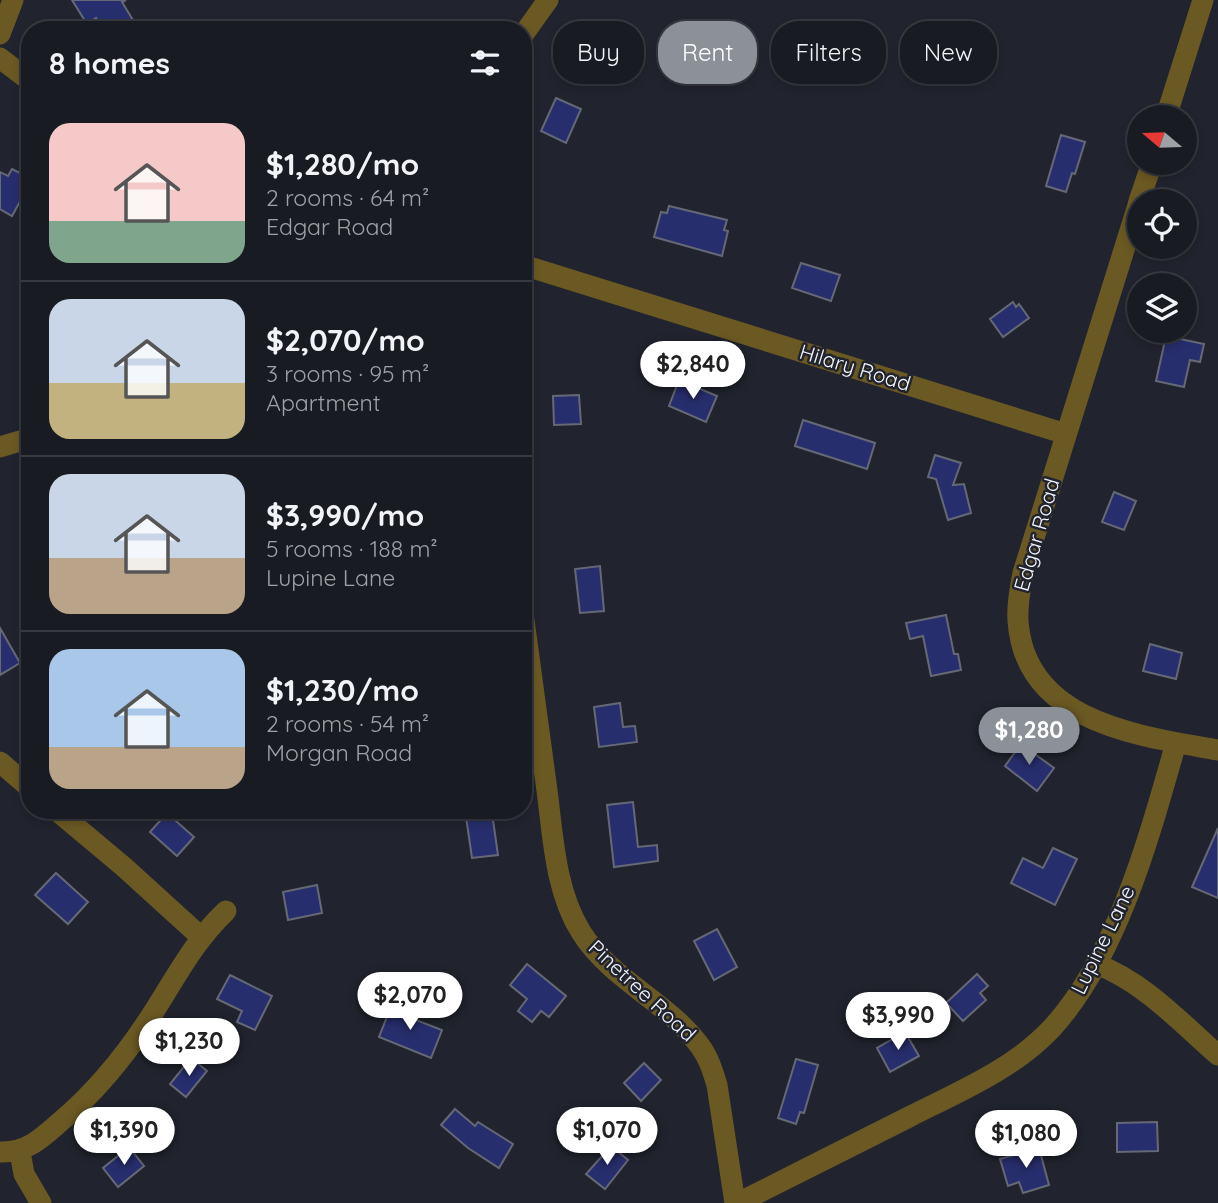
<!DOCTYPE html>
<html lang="en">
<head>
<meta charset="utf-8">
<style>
	:root { --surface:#191b22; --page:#26282f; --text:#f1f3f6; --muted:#9fa1a5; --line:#373940; --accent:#8c9099 }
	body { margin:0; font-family:Quicksand,sans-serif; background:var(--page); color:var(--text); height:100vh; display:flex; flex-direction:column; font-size:26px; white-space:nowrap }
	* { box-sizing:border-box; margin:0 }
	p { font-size:23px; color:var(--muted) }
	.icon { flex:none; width:38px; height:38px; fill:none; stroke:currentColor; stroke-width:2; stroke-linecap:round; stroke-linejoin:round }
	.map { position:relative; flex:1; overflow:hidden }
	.details { position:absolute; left:21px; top:21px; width:511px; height:798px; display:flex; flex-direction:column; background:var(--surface); border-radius:28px; box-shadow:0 4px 10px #0003,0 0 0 2px var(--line) }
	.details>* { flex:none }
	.guide { position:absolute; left:553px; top:21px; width:560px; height:63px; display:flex; gap:14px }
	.needle { width:46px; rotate:289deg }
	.buttons { position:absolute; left:1127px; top:105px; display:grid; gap:14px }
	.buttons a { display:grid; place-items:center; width:70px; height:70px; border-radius:50%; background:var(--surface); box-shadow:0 4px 10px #0003,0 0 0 2px var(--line); font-size:35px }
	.price { position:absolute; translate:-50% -60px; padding:0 16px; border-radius:24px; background:#fff; color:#222; font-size:23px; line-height:46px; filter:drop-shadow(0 2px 4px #0008) }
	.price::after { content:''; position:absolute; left:50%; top:42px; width:21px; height:16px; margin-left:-10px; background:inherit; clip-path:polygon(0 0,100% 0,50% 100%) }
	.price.current { background:var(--accent); color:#fff }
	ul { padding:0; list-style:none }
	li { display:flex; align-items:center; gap:21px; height:175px; padding:0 28px }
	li+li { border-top:2px solid var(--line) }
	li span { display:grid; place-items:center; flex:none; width:196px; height:140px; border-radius:21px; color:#555 }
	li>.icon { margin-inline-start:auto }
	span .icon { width:84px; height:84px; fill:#fffc; stroke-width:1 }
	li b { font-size:30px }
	h2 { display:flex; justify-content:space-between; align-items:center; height:84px; padding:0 28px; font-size:30px }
	.tag { padding:0 24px; border-radius:28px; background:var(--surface); box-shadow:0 4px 10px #0003,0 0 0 2px var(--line); font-size:24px; line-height:63px }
	.tag.current { background:var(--accent); color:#fff }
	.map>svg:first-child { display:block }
</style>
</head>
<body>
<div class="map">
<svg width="1218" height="1203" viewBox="0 0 1218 1203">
	<rect width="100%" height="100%" fill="#21242e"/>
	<g fill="#272e6d" stroke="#656975" stroke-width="2">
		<polygon points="72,0 126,0 122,2 139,30 103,30 96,18 87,24"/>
		<polygon points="556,98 581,109 566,143 541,131"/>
		<polygon points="1061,135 1085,142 1075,174 1072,173 1066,192 1046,186"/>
		<polygon points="12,169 30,178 30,183 12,216 0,209 0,172 8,176"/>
		<polygon points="669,206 727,220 724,230 728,231 722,256 654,237 661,212 667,213"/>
		<polygon points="801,263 840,275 831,301 792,288"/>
		<polygon points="1013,302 1016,307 1019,304 1029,318 1003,337 990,319"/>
		<polygon points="1166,336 1204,344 1200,362 1190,360 1184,387 1156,381"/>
		<polygon points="679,380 717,396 706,422 669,406"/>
		<polygon points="579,395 581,424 554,425 553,396"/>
		<polygon points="803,420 875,443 867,469 795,446"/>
		<polygon points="935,455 961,463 953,485 964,484 971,513 948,520 936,479 928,477"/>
		<polygon points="1114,492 1136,501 1124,530 1102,522"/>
		<polygon points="600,566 604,611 580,613 575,569"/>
		<polygon points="946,615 954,654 958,654 961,670 931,676 923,636 910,639 906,623"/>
		<polygon points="0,628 20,663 0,675"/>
		<polygon points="1150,644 1182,653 1176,679 1143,671"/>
		<polygon points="620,703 623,727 635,726 637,742 599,747 594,707"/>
		<polygon points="1021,744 1054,768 1037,791 1005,766"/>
		<polygon points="633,802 638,847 657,845 658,861 614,867 607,805"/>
		<polygon points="167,813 194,837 177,856 150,832"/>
		<polygon points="492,813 498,855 472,858 466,817"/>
		<polygon points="1218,828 1218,898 1192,887"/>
		<polygon points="1053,848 1077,859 1055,905 1011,883 1023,858 1043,868"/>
		<polygon points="56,873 88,902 68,924 35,895"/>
		<polygon points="317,885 322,913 288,920 283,892"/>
		<polygon points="717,929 737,967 714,980 694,941"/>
		<polygon points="527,964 566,996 549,1017 541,1011 532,1022 518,1011 527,999 510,985"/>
		<polygon points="977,974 988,986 980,993 986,1000 963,1021 946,1003"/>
		<polygon points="230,975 272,996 255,1030 237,1022 242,1011 217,999"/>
		<polygon points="392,1004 410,1012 408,1017 442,1030 431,1058 379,1037"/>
		<polygon points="905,1032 919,1056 890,1072 877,1048"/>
		<polygon points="191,1058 207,1071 186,1097 170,1084"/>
		<polygon points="796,1059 818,1065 804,1113 800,1112 796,1124 778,1118"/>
		<polygon points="644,1063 661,1080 641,1101 624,1083"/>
		<polygon points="455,1109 475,1126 478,1122 513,1144 499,1168 468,1148 441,1125"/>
		<polygon points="1157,1122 1158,1151 1117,1152 1117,1123"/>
		<polygon points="611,1146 628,1160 605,1189 586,1174"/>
		<polygon points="129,1147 144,1166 118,1187 103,1168"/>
		<polygon points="1039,1148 1049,1185 1023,1193 1019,1182 1008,1186 1000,1159"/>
	</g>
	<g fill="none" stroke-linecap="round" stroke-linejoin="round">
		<g stroke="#6b5923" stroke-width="21">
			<polyline points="0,34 13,0"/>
			<polyline points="523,35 548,0"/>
			<polyline points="0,58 30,81"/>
			<polyline points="1166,117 1203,0"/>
			<polyline points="1139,201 1152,163"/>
			<path d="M1139,202L1023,573C1020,589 1017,605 1018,621C1025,723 1140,736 1218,750"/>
			<polyline points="523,265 1066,434"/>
			<polyline points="0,447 30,438"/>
			<path d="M523,613C531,669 538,726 546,783C553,832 554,889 581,932C611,980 668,1002 700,1046C709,1058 713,1072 717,1085L735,1203"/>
			<polyline points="0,762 30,788"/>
			<polyline points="56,810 124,867 201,937"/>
			<path d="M1096,964C1144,982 1180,1022 1218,1055"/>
			<path d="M0,1152C26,1153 41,1139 60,1122C97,1091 125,1056 151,1016C175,979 194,941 226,911"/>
			<polyline points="20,1152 24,1174 41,1203"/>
			<path d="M738,1203C795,1174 852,1146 909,1117C958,1092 1014,1069 1052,1028C1118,956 1150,834 1176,743"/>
		</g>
	</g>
	<g text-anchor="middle" stroke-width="5" stroke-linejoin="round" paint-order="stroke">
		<g font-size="21" fill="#f2f4fb" stroke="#21242e">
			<text transform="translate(855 368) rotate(17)" y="7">Hilary Road</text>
			<text transform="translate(1037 535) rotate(-74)" y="7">Edgar Road</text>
			<text transform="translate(1103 940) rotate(-64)" y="7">Lupine Lane</text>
			<text transform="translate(642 991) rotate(43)" y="7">Pinetree Road</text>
		</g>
	</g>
</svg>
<div class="buttons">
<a><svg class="needle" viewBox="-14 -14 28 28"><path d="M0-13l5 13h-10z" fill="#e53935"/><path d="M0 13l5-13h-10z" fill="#9fa1a5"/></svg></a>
<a><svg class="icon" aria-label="locate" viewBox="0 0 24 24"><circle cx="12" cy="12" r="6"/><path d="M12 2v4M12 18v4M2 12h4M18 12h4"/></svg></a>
<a><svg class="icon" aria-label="layers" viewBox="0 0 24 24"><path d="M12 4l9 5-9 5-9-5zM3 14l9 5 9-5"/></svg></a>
</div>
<b class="price" style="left:693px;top:401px">$2,840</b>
<b class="price current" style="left:1029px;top:767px">$1,280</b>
<b class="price" style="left:410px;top:1032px">$2,070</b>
<b class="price" style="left:898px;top:1052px">$3,990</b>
<b class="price" style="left:189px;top:1078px">$1,230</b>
<b class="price" style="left:124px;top:1167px">$1,390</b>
<b class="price" style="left:607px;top:1167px">$1,070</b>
<b class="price" style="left:1026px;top:1170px">$1,080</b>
<div class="guide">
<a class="tag">Buy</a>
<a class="tag current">Rent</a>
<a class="tag">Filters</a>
<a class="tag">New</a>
</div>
<section class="details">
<h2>8 homes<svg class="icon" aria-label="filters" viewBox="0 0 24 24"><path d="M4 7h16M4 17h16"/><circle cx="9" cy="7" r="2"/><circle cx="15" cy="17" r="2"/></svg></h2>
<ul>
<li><span style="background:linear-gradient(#f6c9c9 70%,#7fa58c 0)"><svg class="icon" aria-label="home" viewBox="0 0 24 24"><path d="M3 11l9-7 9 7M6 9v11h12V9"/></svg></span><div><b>$1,280/mo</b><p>2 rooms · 64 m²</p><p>Edgar Road</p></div></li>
<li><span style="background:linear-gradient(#c9d6e8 60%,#c2b280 0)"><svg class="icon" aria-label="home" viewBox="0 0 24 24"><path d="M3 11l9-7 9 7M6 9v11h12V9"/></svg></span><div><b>$2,070/mo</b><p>3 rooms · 95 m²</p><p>Apartment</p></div></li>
<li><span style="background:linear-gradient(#c9d6e8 60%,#b9a48a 0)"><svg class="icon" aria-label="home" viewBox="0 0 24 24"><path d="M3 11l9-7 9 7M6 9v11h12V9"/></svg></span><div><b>$3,990/mo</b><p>5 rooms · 188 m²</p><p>Lupine Lane</p></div></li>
<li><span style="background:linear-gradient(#a9c7e8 70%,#b9a48a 0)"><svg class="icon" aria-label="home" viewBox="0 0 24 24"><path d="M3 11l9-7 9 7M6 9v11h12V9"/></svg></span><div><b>$1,230/mo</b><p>2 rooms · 54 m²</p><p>Morgan Road</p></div></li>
</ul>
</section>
</div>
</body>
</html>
